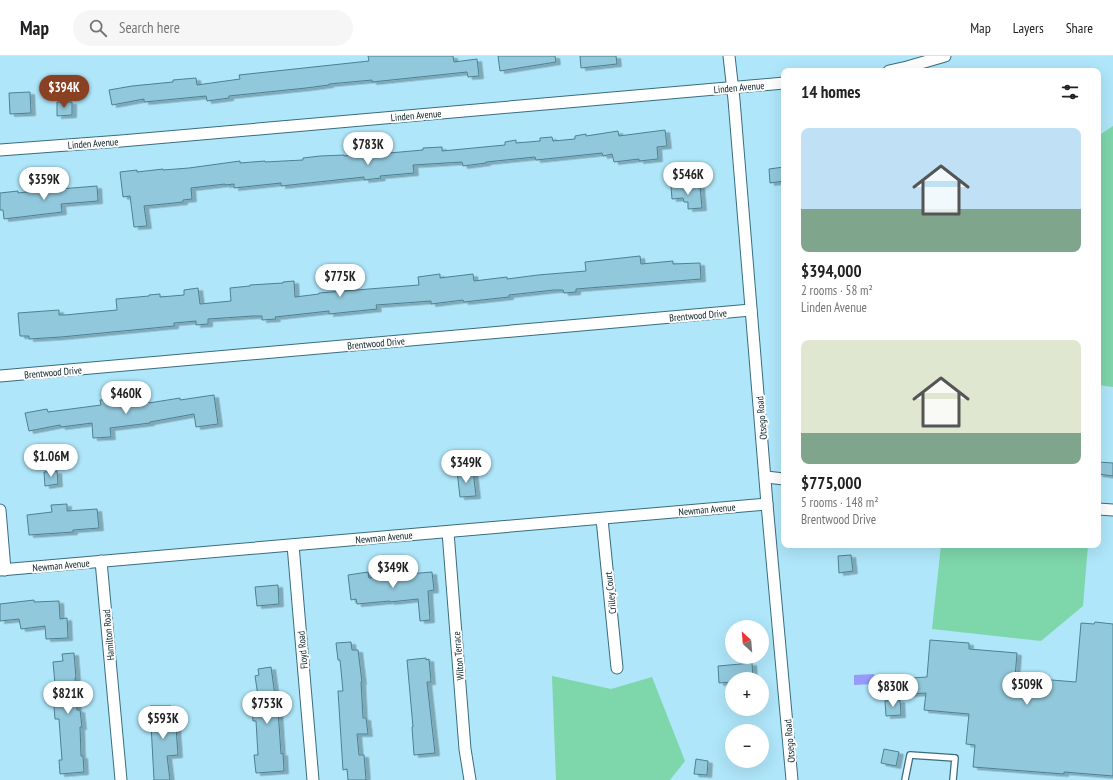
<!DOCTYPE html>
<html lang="en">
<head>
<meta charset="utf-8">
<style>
	:root { --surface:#fff; --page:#f6f6f6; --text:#202124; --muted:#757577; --line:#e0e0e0; --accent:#894023 }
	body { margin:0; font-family:"PT Sans Narrow",sans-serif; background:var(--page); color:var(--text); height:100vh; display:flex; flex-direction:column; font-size:15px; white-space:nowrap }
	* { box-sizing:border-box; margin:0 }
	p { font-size:13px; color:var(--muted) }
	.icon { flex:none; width:22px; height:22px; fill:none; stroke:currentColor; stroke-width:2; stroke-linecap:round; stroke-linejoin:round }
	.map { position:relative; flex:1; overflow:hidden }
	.drawer { position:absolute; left:781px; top:12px; width:320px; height:480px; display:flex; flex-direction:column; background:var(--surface); border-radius:8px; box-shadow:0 4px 16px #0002 }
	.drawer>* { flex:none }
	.needle { width:26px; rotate:334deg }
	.buttons { position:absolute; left:725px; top:564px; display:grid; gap:8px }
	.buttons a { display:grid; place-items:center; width:44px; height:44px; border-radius:50%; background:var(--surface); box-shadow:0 4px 16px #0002; font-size:20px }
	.price { position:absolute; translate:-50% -34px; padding:0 9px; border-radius:14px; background:#fff; color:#222; font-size:13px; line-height:26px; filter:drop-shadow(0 1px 2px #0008) }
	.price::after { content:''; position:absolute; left:50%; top:24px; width:12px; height:9px; margin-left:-6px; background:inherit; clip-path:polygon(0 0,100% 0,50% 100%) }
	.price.on { background:var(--accent); color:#fff }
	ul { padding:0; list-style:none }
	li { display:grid; align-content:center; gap:8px; height:212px; padding:0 20px }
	li span { display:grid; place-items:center; height:124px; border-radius:8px; color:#555 }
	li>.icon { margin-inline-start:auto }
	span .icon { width:72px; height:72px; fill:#fffc; stroke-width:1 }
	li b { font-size:17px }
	h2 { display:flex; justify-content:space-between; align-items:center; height:48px; padding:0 20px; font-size:17px }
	header { display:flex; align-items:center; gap:24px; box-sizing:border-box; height:56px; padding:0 20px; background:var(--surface); border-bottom:1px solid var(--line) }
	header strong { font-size:19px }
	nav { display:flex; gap:22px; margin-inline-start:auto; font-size:14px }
	.search { width:280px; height:36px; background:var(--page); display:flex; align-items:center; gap:10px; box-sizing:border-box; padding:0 14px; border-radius:22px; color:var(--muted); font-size:15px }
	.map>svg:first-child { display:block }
</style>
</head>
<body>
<header>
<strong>Map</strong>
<div class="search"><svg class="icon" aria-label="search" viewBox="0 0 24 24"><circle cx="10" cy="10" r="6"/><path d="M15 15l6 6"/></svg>Search here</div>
<nav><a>Map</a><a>Layers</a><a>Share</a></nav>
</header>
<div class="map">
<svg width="1113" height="724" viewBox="0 0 1113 724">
	<defs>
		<filter id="shadow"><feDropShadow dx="4.5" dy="2.5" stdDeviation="0" flood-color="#0004"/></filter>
	</defs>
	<rect width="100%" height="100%" fill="#afe6fa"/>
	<g fill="#7ed6ab">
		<polygon points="1113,70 1113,331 1098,329 1098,80"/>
		<polygon points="941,489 1088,489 1083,550 1041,585 932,573"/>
		<polygon points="552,620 611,633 652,621 685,705 670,724 556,724"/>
	</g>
	<polygon fill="#989afb" points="874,618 874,628 854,629 854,619"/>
	<g fill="#91c8db" stroke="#4c8193" filter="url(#shadow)">
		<polygon points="368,0 453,0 454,6 477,3 479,20 468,21 467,16 372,26 372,24 329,28 329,29 306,32 229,40 229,42 207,45 206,40 144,46 144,43 112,49 109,34 132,30 173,26 173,24 196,22 197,29 240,23 239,19 369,5"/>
		<polygon points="498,0 555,0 556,6 500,15"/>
		<polygon points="580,0 616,0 617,8 581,12"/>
		<polygon points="30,36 31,57 10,58 9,37"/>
		<polygon points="57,46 72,46 72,59 57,60"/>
		<polygon points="665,74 667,90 657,91 658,103 639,105 639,103 614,106 612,98 603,100 602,97 536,104 535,101 486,106 486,107 463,110 462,106 413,109 414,117 380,120 381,122 364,124 364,121 281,130 281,127 234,132 234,128 225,129 225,128 191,132 192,143 183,144 183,146 144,150 147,170 134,171 130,140 123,141 120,116 137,114 137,116 163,113 163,114 189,112 240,105 240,107 265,105 265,106 303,104 303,102 320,100 344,99 344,100 378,96 378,98 423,94 423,92 442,91 442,95 505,89 505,86 516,84 516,87 540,85 540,82 552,81 553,85 575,83 575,80 586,78 586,80 618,75 619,80"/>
		<polygon points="784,111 784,125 770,127 769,113"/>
		<polygon points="685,129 685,132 700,130 702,152 688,153 688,146 684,146 683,142 672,143 671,130"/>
		<polygon points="97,130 98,145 61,148 62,156 4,163 3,154 0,154 0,137 18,135 18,137 60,132 60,133"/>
		<polygon points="640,200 641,208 673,205 673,208 700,207 701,223 576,233 576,236 564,237 563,234 554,234 509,239 509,241 464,246 463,244 431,248 431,245 376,249 377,253 329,258 329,255 275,261 276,263 262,264 262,260 253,260 208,263 208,268 196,269 196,265 174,267 174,270 61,281 29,283 29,280 20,280 18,257 59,254 59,259 65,259 117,254 116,243 149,240 149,239 160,238 160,241 184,239 184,234 198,232 200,248 231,245 230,232 250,230 250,229 283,227 283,226 294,225 295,241 319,238 319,237 419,229 418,221 440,218 440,222 473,218 474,225 507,221 507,223 538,219 586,215 585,206"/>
		<polygon points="214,339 218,368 196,371 194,358 150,366 150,367 110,372 111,381 93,382 92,367 61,371 60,369 29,375 25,357 47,353 48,356 101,349 100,344 113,343 114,348 148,344 149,347 180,342 180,344"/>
		<polygon points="1098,406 1113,407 1113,420 1098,418"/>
		<polygon points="473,414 476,440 460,441 457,415"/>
		<polygon points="57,415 58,428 45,430 44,416"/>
		<polygon points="67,448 67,455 97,453 99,472 73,474 73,476 29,479 27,459 52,456 51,449"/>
		<polygon points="851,499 853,515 839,517 838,500"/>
		<polygon points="408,515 408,518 432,516 434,534 428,535 430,564 420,565 418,543 390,546 390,545 357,548 356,543 351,544 348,519 368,516 369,522 391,520 391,517"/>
		<polygon points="278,529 279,548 257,550 255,531"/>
		<polygon points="34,544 34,546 59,545 60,563 67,562 68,582 46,583 45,570 21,573 19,563 0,565 0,548"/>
		<polygon points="1095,566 1113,568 1113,720 1064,716 1064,718 973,711 975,689 966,688 969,658 924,654 926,637 895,639 894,623 927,621 930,584 969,587 969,593 1017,597 1015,621 1076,626 1081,567 1094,568"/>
		<polygon points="351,586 352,594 358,594 362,626 361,626 363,662 366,662 368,678 357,678 359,699 364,699 366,724 348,724 347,713 343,714 338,635 343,635 340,604 338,604 336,587"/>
		<polygon points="74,597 76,622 75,622 77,654 80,654 82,671 80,671 81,700 83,700 84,716 60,718 59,704 62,704 59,663 55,663 53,639 56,639 53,606 63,605 62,598"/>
		<polygon points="426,602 426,604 429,603 431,626 427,626 435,697 414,699 412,671 413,671 407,604"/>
		<polygon points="752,607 753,623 732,623 732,626 719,627 718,610"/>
		<polygon points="271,611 277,654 278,654 281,698 283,697 284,715 256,717 254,699 258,699 256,665 253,665 251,640 258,640 255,620 259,619 258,613"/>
		<polygon points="900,644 901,659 886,660 885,645"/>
		<polygon points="150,650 171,650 171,659 175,658 178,699 167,700 170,724 154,724"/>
		<polygon points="884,693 899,696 896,710 881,707"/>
		<polygon points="696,703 708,705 707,719 694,718"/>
	</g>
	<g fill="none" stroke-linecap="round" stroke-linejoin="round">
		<g stroke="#386d7f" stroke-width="8">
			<polyline id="service" points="905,724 910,699 955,702 953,724"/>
		</g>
		<g stroke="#386d7f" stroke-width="13">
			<g id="minor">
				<polyline points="729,0 734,44 767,448 792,724"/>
				<polyline points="889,15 907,11 945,0"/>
				<polyline points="0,94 121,85 784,27"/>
				<polyline points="0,320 751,254"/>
				<polyline points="766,421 784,423"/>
				<polyline points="1098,453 1113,454"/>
				<polyline points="0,454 5,514"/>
				<polyline points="602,463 617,612"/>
				<polyline points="448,476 465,693 470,724"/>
				<polyline points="293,489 313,724"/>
				<polyline points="101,505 121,724"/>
				<polyline points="0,514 767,448"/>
			</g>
		</g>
		<use href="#service" stroke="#fff" stroke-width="5.5"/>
		<use href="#minor" stroke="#fff" stroke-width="11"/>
	</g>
	<g text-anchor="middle" stroke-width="4" stroke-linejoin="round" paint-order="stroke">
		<g font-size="10" fill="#092027" stroke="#fdfdfd">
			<text transform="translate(739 31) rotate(-5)" y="4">Linden Avenue</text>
			<text transform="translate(416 59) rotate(-5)" y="4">Linden Avenue</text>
			<text transform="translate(93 87) rotate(-4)" y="4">Linden Avenue</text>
			<text transform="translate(698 259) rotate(-5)" y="4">Brentwood Drive</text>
			<text transform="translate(376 287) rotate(-5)" y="4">Brentwood Drive</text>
			<text transform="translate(53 316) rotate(-5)" y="4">Brentwood Drive</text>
			<text transform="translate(761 362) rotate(-95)" y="4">Otsego Road</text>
			<text transform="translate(707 453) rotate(-5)" y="4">Newman Avenue</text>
			<text transform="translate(384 481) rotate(-5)" y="4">Newman Avenue</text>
			<text transform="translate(61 509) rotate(-5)" y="4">Newman Avenue</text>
			<text transform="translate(610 537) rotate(-96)" y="4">Crilley Court</text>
			<text transform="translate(108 579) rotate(-95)" y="4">Hamilton Road</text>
			<text transform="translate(302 594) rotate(-95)" y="4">Floyd Road</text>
			<text transform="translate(458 600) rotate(-95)" y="4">Wilton Terrace</text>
			<text transform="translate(789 685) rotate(-95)" y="4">Otsego Road</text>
		</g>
	</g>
</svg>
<div class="buttons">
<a><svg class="needle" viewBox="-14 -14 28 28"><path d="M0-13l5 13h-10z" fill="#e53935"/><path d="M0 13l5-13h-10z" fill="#757577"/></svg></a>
<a>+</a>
<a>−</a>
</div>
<b class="price on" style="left:64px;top:53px">$394K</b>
<b class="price" style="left:368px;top:110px">$783K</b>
<b class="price" style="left:688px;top:140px">$546K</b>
<b class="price" style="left:44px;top:145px">$359K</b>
<b class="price" style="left:340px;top:242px">$775K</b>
<b class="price" style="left:126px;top:359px">$460K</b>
<b class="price" style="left:51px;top:422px">$1.06M</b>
<b class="price" style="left:466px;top:428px">$349K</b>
<b class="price" style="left:393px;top:533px">$349K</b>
<b class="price" style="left:1027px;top:650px">$509K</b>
<b class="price" style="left:893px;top:652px">$830K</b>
<b class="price" style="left:68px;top:659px">$821K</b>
<b class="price" style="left:267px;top:669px">$753K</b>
<b class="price" style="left:163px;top:684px">$593K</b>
<section class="drawer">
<h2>14 homes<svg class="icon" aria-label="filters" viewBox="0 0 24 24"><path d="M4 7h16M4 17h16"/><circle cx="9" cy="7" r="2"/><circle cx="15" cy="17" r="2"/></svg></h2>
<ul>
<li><span style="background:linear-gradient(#bfe0f5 65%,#7fa58c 0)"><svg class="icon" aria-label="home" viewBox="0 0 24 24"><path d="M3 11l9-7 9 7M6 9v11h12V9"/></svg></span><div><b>$394,000</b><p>2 rooms · 58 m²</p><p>Linden Avenue</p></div></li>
<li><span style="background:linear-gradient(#dfe7d0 75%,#7fa58c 0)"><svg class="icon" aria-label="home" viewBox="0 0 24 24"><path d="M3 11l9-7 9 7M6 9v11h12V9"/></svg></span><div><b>$775,000</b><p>5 rooms · 148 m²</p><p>Brentwood Drive</p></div></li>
</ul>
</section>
</div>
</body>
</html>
